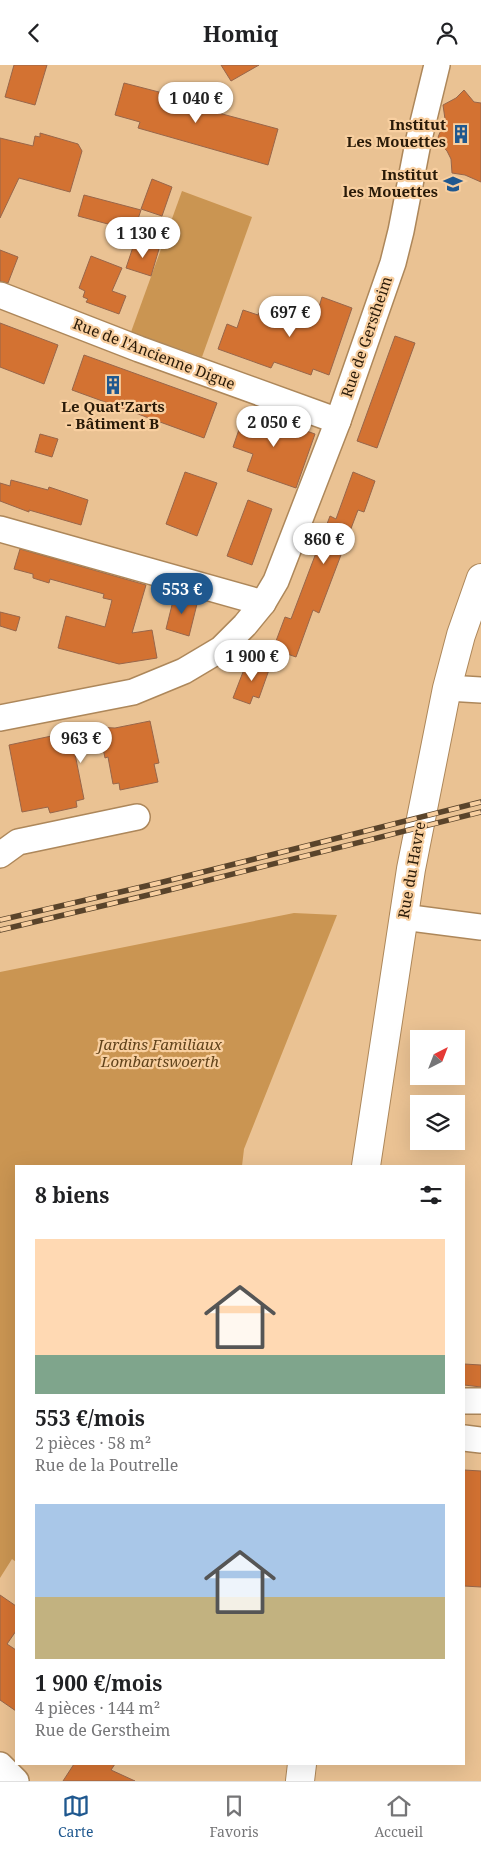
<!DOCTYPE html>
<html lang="fr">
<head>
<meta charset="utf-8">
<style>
	:root { --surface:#fff; --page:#f6f6f6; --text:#202124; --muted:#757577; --line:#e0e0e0; --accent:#1f588f }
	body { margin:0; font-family:"Noto Serif",serif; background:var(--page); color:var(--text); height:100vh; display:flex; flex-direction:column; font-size:19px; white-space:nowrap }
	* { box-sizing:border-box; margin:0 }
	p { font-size:16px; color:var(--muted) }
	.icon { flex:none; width:28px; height:28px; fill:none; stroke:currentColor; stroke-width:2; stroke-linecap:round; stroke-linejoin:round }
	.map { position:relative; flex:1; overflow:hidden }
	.details { position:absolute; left:15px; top:1100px; width:450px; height:600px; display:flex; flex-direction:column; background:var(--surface); border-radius:0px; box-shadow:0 5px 20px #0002 }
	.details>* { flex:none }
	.needle { width:32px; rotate:42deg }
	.buttons { position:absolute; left:410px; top:965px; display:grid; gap:10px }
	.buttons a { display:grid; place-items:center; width:55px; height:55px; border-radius:0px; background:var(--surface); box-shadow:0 5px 20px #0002; font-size:25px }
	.price { position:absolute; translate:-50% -42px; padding:0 11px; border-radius:18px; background:#fff; color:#222; font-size:16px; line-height:32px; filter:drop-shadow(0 1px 2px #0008) }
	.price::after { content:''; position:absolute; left:50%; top:30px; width:15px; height:11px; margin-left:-8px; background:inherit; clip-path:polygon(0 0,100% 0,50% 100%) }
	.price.selected { background:var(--accent); color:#fff }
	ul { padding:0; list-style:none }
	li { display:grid; align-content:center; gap:10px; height:265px; padding:0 20px }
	li span { display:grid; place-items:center; height:155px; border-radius:0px; color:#555 }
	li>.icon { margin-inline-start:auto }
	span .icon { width:90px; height:90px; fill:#fffc; stroke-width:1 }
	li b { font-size:21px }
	h2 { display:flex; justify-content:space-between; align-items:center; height:60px; padding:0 20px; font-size:21px }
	header { display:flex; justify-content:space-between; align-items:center; height:65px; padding:0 20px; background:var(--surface); font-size:22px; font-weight:700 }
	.dock { display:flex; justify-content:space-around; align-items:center; height:70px; border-top:1px solid var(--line); background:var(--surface); font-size:14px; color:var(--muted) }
	.dock a { display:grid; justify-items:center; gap:2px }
	.dock .selected { color:var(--accent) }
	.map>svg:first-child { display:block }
</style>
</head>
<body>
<header><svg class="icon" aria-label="back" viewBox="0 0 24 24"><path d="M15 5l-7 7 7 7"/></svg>Homiq<svg class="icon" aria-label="person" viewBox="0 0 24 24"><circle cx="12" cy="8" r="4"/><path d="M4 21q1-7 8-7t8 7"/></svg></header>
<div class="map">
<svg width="481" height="1716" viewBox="0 0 481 1716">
	<rect width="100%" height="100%" fill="#eac293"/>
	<g fill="#ca9552">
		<polygon points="182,126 252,152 202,292 131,267"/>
		<polygon points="294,848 337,850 244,1084 242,1101 16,1101 16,1497 12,1494 0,1513 0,907"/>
	</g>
	<g fill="#d37232" stroke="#98664a">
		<polygon points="14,0 47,0 35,40 5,32"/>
		<polygon points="221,0 259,0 231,16"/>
		<polygon points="124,18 186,34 185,39 278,64 268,100 138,63 140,57 115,50"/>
		<polygon points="464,25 474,37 481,38 481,117 465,110 452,108 451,94 447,86 437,75 445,54 443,40 456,33"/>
		<polygon points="40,68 78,79 82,86 70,127 19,113 0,153 0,73 33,81 35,71 40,72"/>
		<polygon points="152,114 172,122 162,151 141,144"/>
		<polygon points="84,130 141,145 134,166 78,151"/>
		<polygon points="135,176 159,184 151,211 126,203"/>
		<polygon points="0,185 18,192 8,218 0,216"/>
		<polygon points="91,191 122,203 112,226 126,231 119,249 86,237 88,234 83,232 85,226 79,223"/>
		<polygon points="322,232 352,243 329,310 313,304 311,310 274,297 271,303 218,284 227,259 237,263 243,245 258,250 261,244 299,258 306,238 319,242"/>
		<polygon points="0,258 58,280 44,319 0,302"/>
		<polygon points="395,271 415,278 377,383 357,376"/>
		<polygon points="84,290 217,338 204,373 72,325"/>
		<polygon points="246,344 315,369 296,423 247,406 253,389 233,382"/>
		<polygon points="40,369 58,374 52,392 35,387"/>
		<polygon points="185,407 217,418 197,471 166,459"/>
		<polygon points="353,407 375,416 364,447 358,445 319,548 313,545 296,592 273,584 285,552 291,554 330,451 336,454"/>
		<polygon points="11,415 48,425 49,422 88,435 81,460 29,445 29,447 0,436 0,418 10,421"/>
		<polygon points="248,435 272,444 252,500 227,491"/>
		<polygon points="20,484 146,520 132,568 152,565 157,593 119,599 58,583 66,551 105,562 112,535 103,533 104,529 50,514 49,518 33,513 33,509 14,504"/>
		<polygon points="182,530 198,535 189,571 166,564 174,532 181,534"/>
		<polygon points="0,547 20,552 16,566 0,561"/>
		<polygon points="248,594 270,602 259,633 253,631 250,639 233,633"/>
		<polygon points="150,656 159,698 154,699 158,717 120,725 119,718 113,719 108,692 105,693 102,678 74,684 84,734 76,736 77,742 50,748 48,742 22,747 9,680 94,662 115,663"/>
		<polygon points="464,1299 481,1300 481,1322 464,1320"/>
		<polygon points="464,1405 481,1406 481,1522 464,1521"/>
		<polygon points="0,1530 16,1541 16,1566 7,1579 16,1585 16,1646 0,1635"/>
		<polygon points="74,1699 115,1699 111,1705 135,1716 63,1716"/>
	</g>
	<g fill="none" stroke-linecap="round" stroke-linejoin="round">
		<g stroke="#ad875a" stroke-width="28">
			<g id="minor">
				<polyline points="0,230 139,284 338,356"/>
				<polyline points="0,464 263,538"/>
				<polyline points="447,623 481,625"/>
				<polyline points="0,653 133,627 184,606 221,584 245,560 263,538 276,516 338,356 393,198 401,166 418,78 437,0"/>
				<polyline points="0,790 18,777 137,752"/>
				<polyline points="403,852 481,862"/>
				<polyline points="464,1336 481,1336"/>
				<polyline points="464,1373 481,1375"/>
				<polyline points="0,1700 16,1716"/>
			</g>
		</g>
		<g stroke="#ad875a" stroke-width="30">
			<g id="major">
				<polyline points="366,1101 411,804 447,623 461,570 481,513"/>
				<polyline points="300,1716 302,1699"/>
			</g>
		</g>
		<use href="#minor" stroke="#fff" stroke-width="25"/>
		<use href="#major" stroke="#fff" stroke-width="28"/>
		<g stroke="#5a442b" stroke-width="5.5">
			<g id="rail">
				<polyline points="0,855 163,817 481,737"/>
				<polyline points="0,865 165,826 481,747"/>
			</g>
		</g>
		<use href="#rail" stroke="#f8cfa0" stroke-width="4" stroke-dasharray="11" stroke-linecap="butt"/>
	</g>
	<defs>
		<g id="building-bare" transform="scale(1.5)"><path d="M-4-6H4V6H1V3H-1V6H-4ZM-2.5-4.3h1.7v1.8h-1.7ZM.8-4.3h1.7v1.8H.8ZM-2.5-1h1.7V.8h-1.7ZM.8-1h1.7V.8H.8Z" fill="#1f588f" stroke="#f8cfa0" stroke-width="2.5" paint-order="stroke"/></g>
		<g id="school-bare" transform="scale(1.5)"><path d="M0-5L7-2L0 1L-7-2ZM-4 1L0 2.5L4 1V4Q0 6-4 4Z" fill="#1f588f" stroke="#f8cfa0" stroke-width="2.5" paint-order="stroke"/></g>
	</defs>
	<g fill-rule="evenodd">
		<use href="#building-bare" x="461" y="69"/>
		<use href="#school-bare" x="453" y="119"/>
		<use href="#building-bare" x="113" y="320"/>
	</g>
	<g text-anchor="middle" stroke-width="4.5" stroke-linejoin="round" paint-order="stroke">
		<g font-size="15" font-weight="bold" fill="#291a08" stroke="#f8cfa0" text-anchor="end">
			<text x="446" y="65">Institut<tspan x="446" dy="17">Les Mouettes</tspan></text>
			<text x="438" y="115">Institut<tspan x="438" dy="17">les Mouettes</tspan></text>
			<text x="113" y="347" text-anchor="middle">Le Quat'Zarts<tspan x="113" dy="17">- Bâtiment B</tspan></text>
		</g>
		<g font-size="15" fill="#291a08" stroke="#f8cfa0">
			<text transform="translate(367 272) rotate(-71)" y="5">Rue de Gerstheim</text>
			<text transform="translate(154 289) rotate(21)" y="5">Rue de l'Ancienne Digue</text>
			<text transform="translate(412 805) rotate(-80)" y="5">Rue du Havre</text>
		</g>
		<g font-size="15" font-style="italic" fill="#61431b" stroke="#f8cfa0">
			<text x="160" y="985">Jardins Familiaux<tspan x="160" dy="17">Lombartswoerth</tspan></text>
		</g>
	</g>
</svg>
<div class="buttons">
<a><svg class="needle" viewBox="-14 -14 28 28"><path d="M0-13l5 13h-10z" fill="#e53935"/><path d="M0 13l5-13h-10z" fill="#757577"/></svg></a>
<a><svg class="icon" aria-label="layers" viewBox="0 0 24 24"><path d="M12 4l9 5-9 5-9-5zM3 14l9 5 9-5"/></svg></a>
</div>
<b class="price" style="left:196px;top:59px">1 040 €</b>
<b class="price" style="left:143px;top:194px">1 130 €</b>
<b class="price" style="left:290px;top:273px">697 €</b>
<b class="price" style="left:274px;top:383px">2 050 €</b>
<b class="price" style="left:324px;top:500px">860 €</b>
<b class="price selected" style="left:182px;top:550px">553 €</b>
<b class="price" style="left:252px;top:617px">1 900 €</b>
<b class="price" style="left:81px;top:699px">963 €</b>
<section class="details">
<h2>8 biens<svg class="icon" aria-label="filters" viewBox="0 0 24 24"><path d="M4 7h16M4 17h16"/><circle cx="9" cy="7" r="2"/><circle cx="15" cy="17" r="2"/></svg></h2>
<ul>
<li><span style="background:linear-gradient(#ffd9b3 75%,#7fa58c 0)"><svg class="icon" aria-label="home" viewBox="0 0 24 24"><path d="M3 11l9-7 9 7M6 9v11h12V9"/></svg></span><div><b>553 €/mois</b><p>2 pièces · 58 m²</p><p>Rue de la Poutrelle</p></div></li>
<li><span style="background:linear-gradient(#a9c7e8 60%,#c2b280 0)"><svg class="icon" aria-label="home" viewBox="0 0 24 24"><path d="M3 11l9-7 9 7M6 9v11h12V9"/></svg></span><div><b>1 900 €/mois</b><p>4 pièces · 144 m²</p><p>Rue de Gerstheim</p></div></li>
</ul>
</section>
</div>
<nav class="dock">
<a class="selected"><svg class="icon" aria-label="map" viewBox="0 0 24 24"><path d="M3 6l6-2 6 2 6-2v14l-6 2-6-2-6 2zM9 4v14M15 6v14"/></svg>Carte</a>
<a><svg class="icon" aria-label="saved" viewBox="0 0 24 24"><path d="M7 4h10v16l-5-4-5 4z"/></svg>Favoris</a>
<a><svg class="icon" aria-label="home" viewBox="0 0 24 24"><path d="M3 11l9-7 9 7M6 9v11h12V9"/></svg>Accueil</a>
</nav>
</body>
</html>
